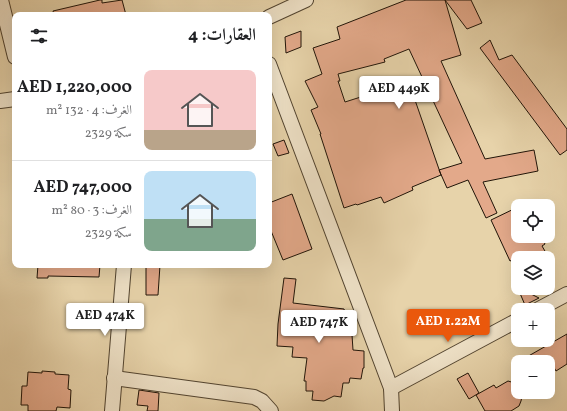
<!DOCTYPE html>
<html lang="ar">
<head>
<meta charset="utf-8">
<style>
	:root { --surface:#fff; --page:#f6f6f6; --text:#202124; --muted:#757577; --line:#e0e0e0; --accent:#ea580c }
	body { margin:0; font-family:Vollkorn,Amiri,serif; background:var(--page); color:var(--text); direction:rtl; height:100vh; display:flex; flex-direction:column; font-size:15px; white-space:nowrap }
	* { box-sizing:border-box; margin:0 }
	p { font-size:13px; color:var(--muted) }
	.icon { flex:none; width:22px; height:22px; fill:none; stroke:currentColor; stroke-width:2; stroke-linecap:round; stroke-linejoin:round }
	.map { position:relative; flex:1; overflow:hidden; direction:ltr }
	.drawer { position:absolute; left:12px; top:12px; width:260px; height:256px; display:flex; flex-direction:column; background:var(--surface); border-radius:8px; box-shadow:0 4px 16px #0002; direction:rtl }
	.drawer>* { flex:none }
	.tools { position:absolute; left:511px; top:199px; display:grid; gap:8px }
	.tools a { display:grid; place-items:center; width:44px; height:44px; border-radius:8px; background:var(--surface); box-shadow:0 4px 16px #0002; font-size:20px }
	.price { position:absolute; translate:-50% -34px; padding:0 9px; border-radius:4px; background:#fff; color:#222; font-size:13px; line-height:26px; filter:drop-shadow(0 1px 2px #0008) }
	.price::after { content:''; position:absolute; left:50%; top:24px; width:12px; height:9px; margin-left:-6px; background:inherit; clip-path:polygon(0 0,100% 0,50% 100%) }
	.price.active { background:var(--accent); color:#fff }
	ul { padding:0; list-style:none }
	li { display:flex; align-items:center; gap:12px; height:100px; padding:0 16px }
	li+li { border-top:1px solid var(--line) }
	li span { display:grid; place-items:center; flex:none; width:112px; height:80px; border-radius:8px; color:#555 }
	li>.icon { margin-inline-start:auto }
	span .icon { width:48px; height:48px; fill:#fffc; stroke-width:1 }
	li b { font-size:17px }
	h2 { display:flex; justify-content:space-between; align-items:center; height:48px; padding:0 16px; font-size:17px }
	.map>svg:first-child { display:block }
</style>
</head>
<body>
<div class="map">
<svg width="567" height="411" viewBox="0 0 567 411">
	<rect width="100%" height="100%" fill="#e7d3aa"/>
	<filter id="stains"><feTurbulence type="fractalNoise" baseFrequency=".005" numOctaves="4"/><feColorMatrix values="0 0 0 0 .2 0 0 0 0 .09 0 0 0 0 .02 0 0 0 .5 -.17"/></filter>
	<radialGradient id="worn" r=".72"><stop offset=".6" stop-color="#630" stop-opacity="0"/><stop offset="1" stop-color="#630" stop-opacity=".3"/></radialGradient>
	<g fill="#e3a98a" stroke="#201408">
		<polygon points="100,0 102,0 102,3 122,0 126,15 54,15 53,11"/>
		<polygon points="406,0 445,0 461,55 441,61 485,159 534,150 538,171 483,182 497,213 486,218 468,180 447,188 439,170 462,163 409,49 384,59 385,62 338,74 340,81 338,81 345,102 386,89 384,85 407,77 441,175 412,187 413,190 384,203 381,197 357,205 356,204 344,208 320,134 321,134 311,110 318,107 305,81 322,74 313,48 340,39 337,27"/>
		<polygon points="445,0 471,0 482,23 467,29"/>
		<polygon points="301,31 301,47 286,53 285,37"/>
		<polygon points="490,40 499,60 512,55 567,129 567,150 560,155 480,48"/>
		<polygon points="284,140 289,153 278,156 273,144"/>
		<polygon points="292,194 312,249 283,260 269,226 269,203"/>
		<polygon points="518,207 518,236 541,236 545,244 542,246 549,258 517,258 510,261 491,220"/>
		<polygon points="38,265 100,265 99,277 48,276 48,278 37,278"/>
		<polygon points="146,265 160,265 158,295 146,295"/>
		<polygon points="284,278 296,279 293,303 344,309 352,335 353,350 364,351 364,368 363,368 361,379 350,378 349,383 343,383 341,397 334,396 324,401 312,400 313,391 306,391 306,381 304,381 307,358 292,357 293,347 277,346 278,324"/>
		<polygon points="519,291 529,293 539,298 525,305"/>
		<polygon points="567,334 567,364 556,371 551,362 518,362"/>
		<polygon points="42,371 55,372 55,374 69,375 68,389 71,390 70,408 57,407 56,411 28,411 28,405 21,405 22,386 27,386 28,372 42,373"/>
		<polygon points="468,373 479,393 469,399 457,379"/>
		<polygon points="508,381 518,384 518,392 523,392 521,401 519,406 511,411 485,411 476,395 494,385 496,388"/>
		<polygon points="139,390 159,393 158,411 147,411 148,406 137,405"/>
	</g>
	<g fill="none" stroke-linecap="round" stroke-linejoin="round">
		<g stroke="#524430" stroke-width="16">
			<g id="minor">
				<polyline points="1,0 15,57"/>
				<polyline points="269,17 306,0"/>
				<polyline points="269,64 391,388 392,411"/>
				<polyline points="0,101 15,99"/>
				<polyline points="537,310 567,294"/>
				<polyline points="114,378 254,397 262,401 271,411"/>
				<polyline points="391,388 518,320"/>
				<polyline points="112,411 124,265"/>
			</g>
		</g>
		<use href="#minor" stroke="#efe2c8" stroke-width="14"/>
	</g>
	<rect width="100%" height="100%" filter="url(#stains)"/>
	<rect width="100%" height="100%" fill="url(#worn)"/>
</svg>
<div class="tools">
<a><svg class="icon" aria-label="locate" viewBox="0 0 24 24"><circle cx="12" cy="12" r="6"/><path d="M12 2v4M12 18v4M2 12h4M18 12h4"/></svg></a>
<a><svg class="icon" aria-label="layers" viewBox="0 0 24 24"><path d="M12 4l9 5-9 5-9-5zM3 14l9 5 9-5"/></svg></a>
<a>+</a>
<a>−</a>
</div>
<b class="price" style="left:399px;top:110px">AED 449K</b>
<b class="price" style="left:105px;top:337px">AED 474K</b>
<b class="price active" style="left:448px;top:343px">AED 1.22M</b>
<b class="price" style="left:319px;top:344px">AED 747K</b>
<section class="drawer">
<h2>العقارات: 4<svg class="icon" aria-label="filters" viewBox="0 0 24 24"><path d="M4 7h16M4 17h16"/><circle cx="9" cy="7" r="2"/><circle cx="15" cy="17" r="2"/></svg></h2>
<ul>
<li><span style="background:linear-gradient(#f6c9c9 75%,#b9a48a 0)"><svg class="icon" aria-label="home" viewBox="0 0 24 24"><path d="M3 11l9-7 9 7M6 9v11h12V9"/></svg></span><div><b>AED 1,220,000</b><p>الغرف: 4 · 132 m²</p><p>سكة 2329</p></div></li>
<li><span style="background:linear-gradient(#bfe0f5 60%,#7fa58c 0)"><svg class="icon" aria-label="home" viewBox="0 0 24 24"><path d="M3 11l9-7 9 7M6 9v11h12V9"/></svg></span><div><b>AED 747,000</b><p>الغرف: 3 · 80 m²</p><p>سكة 2329</p></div></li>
</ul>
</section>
</div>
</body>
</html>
